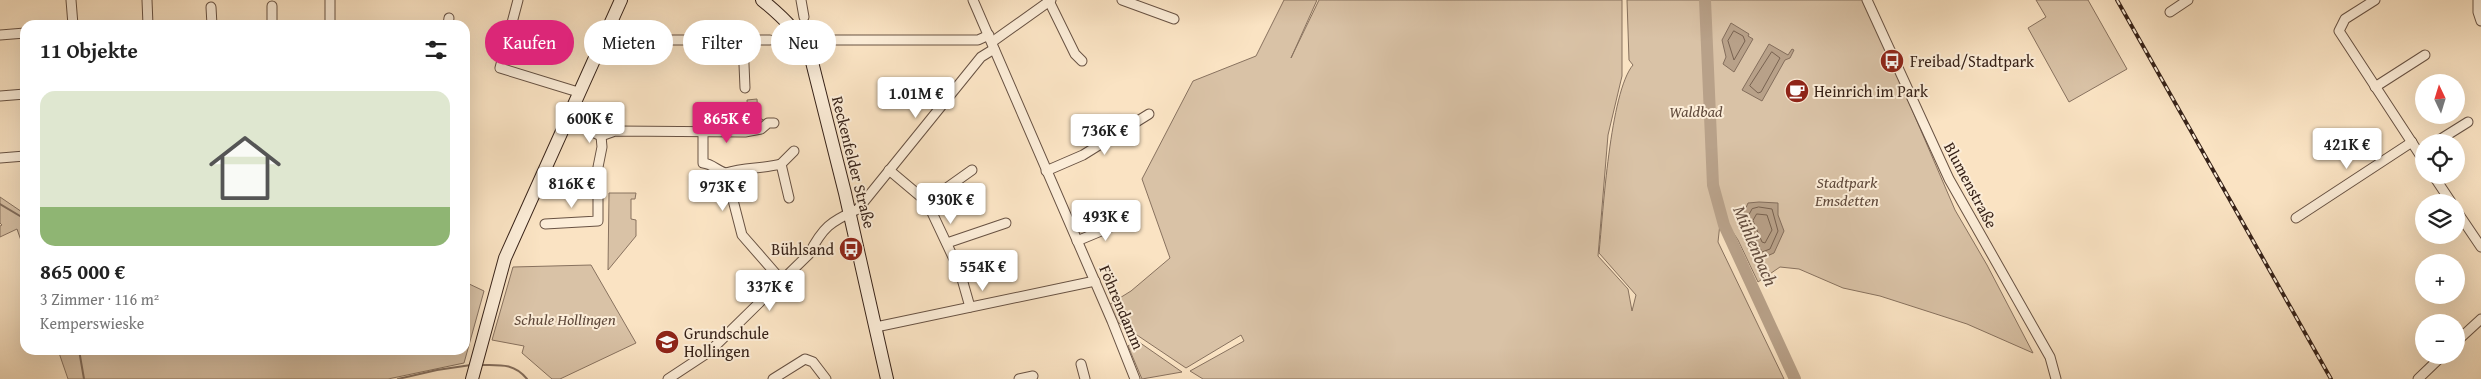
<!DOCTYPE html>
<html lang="de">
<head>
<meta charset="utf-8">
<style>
	:root { --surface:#fff; --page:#f6f6f6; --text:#222; --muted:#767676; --line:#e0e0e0; --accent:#db2777 }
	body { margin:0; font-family:"Gentium Book Plus",serif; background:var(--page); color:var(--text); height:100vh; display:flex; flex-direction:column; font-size:19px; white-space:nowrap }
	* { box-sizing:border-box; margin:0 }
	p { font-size:16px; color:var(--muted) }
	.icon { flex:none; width:28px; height:28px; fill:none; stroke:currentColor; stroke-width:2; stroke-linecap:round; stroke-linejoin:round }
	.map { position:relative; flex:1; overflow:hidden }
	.side { position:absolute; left:20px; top:20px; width:450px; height:335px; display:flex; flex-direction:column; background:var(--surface); border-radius:15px; box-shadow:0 5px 20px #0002 }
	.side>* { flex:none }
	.top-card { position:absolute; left:485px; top:20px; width:475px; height:45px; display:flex; gap:10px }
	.needle { width:32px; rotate:356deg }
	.controls { position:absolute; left:2415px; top:74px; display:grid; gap:10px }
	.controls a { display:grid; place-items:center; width:50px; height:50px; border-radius:50%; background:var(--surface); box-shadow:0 5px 20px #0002; font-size:25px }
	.price { position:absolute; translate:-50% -42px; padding:0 11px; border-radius:5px; background:#fff; color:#222; font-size:16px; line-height:32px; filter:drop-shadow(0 1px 2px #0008) }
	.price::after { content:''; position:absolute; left:50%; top:30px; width:15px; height:11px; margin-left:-8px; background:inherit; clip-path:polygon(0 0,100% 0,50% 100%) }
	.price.active { background:var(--accent); color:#fff }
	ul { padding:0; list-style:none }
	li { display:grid; align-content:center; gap:10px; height:265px; padding:0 20px }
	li+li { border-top:1px solid var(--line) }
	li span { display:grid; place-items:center; height:155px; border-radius:15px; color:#555 }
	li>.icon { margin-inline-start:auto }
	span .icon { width:90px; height:90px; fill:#fffc; stroke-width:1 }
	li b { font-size:21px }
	h2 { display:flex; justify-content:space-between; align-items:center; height:60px; padding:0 20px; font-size:21px }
	.tag { padding:0 18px; border-radius:22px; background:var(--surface); box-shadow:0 5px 20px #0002; font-size:18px; line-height:45px }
	.tag.active { background:var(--accent); color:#fff }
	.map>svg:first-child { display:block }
</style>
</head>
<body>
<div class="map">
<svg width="2481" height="379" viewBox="0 0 2481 379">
	<rect width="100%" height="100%" fill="#fae3c3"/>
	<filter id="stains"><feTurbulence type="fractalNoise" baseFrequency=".004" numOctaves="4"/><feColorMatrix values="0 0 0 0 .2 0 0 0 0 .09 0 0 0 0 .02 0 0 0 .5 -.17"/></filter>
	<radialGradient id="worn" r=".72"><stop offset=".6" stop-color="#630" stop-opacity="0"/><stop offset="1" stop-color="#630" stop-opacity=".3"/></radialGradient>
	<g fill="#d9c2a6" stroke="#88725f">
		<path d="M1284,0H1317L1291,58L1319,0H1622V76L1608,135L1598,256L1628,289L1632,311L1636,295L1599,253C1603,213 1610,92 1633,65L1629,60L1627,0H1865L1955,210L1987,265L2033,353L1967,324L1880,296L1843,288L1799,269L1780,267L1758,282L1738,240L1721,214L1718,242L1784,379H1203L1190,371L1244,341L1241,335L1186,368L1116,321L1110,304L1131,291L1170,258L1142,179L1193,81L1256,56Z"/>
		<polygon points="2036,0 2088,0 2127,69 2069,102 2028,28 2046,17"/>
		<polygon points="757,99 758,117 767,122 760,128 752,121 748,121 747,100"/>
		<polygon points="609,193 636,193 635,199 631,199 631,219 636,220 636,236 608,270"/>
		<polygon points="0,197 25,214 25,252 17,229 0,237 0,226 2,225 0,223"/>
		<polygon points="591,265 636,343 560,379 552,379 522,353 524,346 492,340 513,267"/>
		<polygon points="465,282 484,291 464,363 388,379 68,379 58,350 465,350"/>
		<polygon points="1136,340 1182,372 1142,379 1128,346"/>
	</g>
	<g fill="#b8a189" stroke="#846e5c">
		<polygon points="1731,23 1749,34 1748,36 1753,39 1734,72 1723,64 1726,57 1722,40"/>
		<polygon points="1769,44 1788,55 1792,49 1794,50 1790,58 1785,60 1762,101 1742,90"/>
		<polygon points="1759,202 1778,203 1778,215 1784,231 1774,253 1758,260 1741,219 1748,203"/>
	</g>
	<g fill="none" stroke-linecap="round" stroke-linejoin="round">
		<g stroke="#786250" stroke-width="1">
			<polygon points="1734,31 1743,36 1745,41 1734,60 1728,41"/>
			<polygon points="1772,52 1780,58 1761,92 1758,93 1750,86"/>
			<polygon points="1759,207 1772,209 1778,231 1770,249 1762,252 1746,220 1752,209"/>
			<polygon points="1757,214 1767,215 1772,230 1765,243 1762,242 1753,221"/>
		</g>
		<g stroke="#846e5c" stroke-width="2">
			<polyline points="0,204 25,219"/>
			<polyline points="79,350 84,379"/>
			<path d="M481,365C500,365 514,363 527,379"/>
			<polyline points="398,379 437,370 471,365"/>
		</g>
		<polyline stroke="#b8a189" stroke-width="12" points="1705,0 1713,185 1724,225 1795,379"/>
		<g stroke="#685243" stroke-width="11">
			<g id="street">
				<polyline points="71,0 73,25"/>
				<polyline points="147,0 148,25"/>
				<polyline points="518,0 500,68 578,92"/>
				<polyline points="801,0 804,17"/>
				<polyline points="973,0 1112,321 1135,379"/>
				<polyline points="1122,0 1174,19"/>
				<polyline points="1867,0 1949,179 2050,357 2056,379"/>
				<polyline points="2375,0 2345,19 2339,31 2424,161"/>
				<polyline points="2478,0 2478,12 2481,21"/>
				<polyline points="1049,1 1075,54 1082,61"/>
				<polyline points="272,6 272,25"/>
				<polyline points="211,7 212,25"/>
				<polyline points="2170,12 2188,0"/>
				<polyline points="330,25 330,0"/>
				<polyline points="448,25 449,18"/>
				<polyline points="0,35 25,33"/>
				<polyline points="604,35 619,40 770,40"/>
				<polyline points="743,41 745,88"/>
				<polyline points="803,42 822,40 978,40 989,35"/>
				<polyline points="992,42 1051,0"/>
				<polyline points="2375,87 2425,55"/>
				<polyline points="0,96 25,94"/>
				<polyline points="566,120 601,136 615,131 745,132 761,129 768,123 774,123"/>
				<path d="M703,132V163C713,164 717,171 726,173L742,235L783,282"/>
				<polyline points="2436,142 2468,122"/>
				<polyline points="0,158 25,156"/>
				<polyline points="781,164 794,151"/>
				<polyline points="889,170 927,202 960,272 970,307"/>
				<polyline points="1046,171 1083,155 1149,114"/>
				<path d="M726,173C744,167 762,169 781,164L789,198"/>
				<polyline points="2433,175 2451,202"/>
				<polyline points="927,202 972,170"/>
				<polyline points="2456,210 2481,247"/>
				<polyline points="2296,218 2412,142"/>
				<polyline points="545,224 598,221 598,167 602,147 601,136"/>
				<polyline points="1077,241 1125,221"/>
				<polyline points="947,243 1006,223"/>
				<polyline points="876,327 1095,281"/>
				<polyline points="2456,342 2481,319"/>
				<polyline points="1081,364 1085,379"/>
				<path d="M668,379L709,352L809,254C823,227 830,222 858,209L981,57L994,49"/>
				<polyline points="773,379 805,359 813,362 826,379"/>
				<polyline points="1019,379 1033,376"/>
				<polyline points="2418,379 2443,355"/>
			</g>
		</g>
		<g stroke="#372218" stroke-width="14">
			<g id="secondary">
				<path d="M762,0C784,18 802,35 812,62L845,193L887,379"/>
				<polyline points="472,379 505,258 621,0"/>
			</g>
		</g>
		<use href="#street" stroke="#fcedd8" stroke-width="9"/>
		<use href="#secondary" stroke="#fcedd8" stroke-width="12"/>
		<g stroke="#372218" stroke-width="4">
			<polyline id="rail" points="2117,0 2331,379"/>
		</g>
		<use href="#rail" stroke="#fcedd8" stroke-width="2" stroke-dasharray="5.5" stroke-linecap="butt"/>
	</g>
	<defs>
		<g id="bus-disc" transform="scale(1.25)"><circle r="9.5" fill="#8f2418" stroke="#fcedd8"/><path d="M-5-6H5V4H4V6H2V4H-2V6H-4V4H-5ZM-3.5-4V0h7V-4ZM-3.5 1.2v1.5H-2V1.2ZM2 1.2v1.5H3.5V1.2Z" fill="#fff"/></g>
		<g id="cafe-disc" transform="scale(1.25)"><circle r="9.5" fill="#8f2418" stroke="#fcedd8"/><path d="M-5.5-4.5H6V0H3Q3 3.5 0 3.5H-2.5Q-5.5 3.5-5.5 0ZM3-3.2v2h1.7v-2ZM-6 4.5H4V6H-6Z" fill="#fff"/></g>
		<g id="school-disc" transform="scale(1.25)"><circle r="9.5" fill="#8f2418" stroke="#fcedd8"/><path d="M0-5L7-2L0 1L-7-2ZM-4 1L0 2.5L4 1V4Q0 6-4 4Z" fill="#fff"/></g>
	</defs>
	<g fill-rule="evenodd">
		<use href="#bus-disc" x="1892" y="61"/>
		<use href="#cafe-disc" x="1797" y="91"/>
		<use href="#bus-disc" x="851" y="249"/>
		<use href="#school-disc" x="667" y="342"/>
	</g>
	<g text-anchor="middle" stroke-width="4" stroke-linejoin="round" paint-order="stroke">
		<g font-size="16" fill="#372218" stroke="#fcedd8" text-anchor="start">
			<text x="1910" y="67">Freibad/Stadtpark</text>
			<text x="1814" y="97">Heinrich im Park</text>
			<text x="834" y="255" text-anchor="end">Bühlsand</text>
			<text x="684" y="339">Grundschule<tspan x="684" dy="18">Hollingen</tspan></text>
		</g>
		<g font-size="16" font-style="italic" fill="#604a3c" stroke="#fcedd8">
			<text x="1696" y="117">Waldbad</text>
			<text x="1847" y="188">Stadtpark<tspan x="1847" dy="18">Emsdetten</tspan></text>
			<text x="565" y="325">Schule Hollingen</text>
		</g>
		<g font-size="16" fill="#372218" stroke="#fcedd8">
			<text transform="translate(854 162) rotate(76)" y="6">Reckenfelder Straße</text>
			<text transform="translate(1971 185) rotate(62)" y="6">Blumenstraße</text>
			<text transform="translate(1122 307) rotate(67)" y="6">Föhrendamm</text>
		</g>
		<g font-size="18" font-style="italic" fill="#644e40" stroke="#fcedd8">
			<text transform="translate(1755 246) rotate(67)" y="6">Mühlenbach</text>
		</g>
	</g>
	<rect width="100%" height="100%" filter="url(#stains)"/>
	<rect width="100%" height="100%" fill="url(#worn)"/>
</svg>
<div class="controls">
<a><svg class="needle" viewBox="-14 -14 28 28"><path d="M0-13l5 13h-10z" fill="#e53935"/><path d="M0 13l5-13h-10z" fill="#767676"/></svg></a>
<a><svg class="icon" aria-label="locate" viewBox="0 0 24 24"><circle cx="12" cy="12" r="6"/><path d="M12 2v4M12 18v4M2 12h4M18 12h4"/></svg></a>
<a><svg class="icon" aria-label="layers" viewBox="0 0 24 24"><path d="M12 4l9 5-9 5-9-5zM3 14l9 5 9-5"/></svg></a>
<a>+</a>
<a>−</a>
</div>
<b class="price" style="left:916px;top:119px">1.01M €</b>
<b class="price" style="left:590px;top:144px">600K €</b>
<b class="price active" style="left:727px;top:144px">865K €</b>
<b class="price" style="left:1105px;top:156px">736K €</b>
<b class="price" style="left:2347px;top:170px">421K €</b>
<b class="price" style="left:572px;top:209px">816K €</b>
<b class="price" style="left:723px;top:212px">973K €</b>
<b class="price" style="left:951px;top:225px">930K €</b>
<b class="price" style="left:1106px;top:242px">493K €</b>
<b class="price" style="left:983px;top:292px">554K €</b>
<b class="price" style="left:770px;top:312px">337K €</b>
<div class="top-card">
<a class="tag active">Kaufen</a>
<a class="tag">Mieten</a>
<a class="tag">Filter</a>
<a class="tag">Neu</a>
</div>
<section class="side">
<h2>11 Objekte<svg class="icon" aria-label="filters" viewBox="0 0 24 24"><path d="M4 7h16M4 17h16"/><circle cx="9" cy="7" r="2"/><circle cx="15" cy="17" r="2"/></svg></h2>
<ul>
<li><span style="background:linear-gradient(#dfe7d0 75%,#8fb573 0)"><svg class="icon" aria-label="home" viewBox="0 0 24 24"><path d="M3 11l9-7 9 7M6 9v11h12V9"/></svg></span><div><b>865 000 €</b><p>3 Zimmer · 116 m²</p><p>Kemperswieske</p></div></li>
</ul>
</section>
</div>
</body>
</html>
